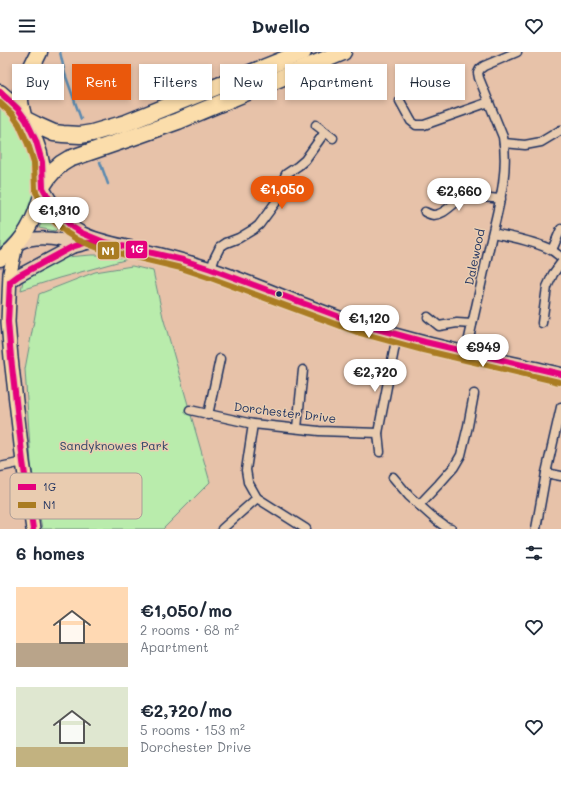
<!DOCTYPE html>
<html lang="en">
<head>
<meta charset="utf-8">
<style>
	:root { --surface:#fff; --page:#f6f6f7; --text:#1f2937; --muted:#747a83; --accent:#ea580c }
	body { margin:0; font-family:Mali,sans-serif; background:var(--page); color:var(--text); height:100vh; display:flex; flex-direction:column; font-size:15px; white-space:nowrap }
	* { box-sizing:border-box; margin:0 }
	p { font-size:13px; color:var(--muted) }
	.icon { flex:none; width:22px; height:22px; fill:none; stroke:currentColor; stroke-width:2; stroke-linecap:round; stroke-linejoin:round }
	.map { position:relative; height:477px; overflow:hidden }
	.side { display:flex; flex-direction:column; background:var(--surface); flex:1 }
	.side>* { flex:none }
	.top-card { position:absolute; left:12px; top:12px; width:537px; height:36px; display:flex; gap:8px }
	.price { position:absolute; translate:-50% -34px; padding:0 9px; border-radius:14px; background:#fff; color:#222; font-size:13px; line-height:26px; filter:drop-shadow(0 1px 2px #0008) }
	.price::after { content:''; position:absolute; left:50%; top:24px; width:12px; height:9px; margin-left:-6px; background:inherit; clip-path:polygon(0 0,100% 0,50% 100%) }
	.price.current { background:var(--accent); color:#fff }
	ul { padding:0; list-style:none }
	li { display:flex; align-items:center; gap:12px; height:100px; padding:0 16px }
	li span { display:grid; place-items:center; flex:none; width:112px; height:80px; border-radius:0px; color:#555 }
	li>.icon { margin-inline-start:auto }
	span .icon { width:48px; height:48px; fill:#fffc; stroke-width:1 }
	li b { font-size:17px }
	h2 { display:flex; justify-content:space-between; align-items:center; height:48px; padding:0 16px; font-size:17px }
	.chip { padding:0 14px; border-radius:0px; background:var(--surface); box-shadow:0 2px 6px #0003; font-size:14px; line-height:36px }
	.chip.current { background:var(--accent); color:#fff }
	header { display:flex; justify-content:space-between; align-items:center; height:52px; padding:0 16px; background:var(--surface); font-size:18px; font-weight:800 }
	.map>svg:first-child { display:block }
</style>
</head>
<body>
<header><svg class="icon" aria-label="menu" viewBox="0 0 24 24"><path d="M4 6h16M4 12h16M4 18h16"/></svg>Dwello<svg class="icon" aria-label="heart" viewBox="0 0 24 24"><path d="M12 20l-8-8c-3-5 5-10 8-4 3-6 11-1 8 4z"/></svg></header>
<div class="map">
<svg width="561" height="477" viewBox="0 0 561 477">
	<rect width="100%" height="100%" fill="#e7c2a9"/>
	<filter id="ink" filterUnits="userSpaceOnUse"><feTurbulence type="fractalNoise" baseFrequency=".025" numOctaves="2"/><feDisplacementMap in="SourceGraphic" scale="8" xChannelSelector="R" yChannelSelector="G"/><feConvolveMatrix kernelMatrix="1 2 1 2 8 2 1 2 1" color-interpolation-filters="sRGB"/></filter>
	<g filter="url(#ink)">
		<g fill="#b9ecac" stroke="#6a8e85">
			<polygon points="0,49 3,51 18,68 30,90 37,115 35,148 24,172 0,197"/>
			<polygon points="47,158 60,174 55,179 39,176"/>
			<polygon points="91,203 100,203 128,207 59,226 21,238 23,229 66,205"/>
			<polygon points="132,214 153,219 163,265 210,430 163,477 42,477 31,412 25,317 39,242 95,220"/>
		</g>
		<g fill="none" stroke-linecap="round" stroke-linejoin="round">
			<g stroke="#5b8ab0" stroke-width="2.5">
				<polyline points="60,0 65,22 81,67"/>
				<polyline points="100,110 108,132"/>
			</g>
			<g stroke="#1b2f5e" stroke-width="11">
				<g id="minor">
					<polyline points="400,49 411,69 416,73 424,73 489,50"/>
					<polyline points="316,73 333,86"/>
					<polyline points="504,91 525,93 541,90 561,78"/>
					<path d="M425,160C427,161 431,163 434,163C445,163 453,150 463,146C469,144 494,146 501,147"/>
					<path d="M493,181C510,185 535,189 551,198C555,200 558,203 561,205"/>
					<polyline points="552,198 561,177"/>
					<polyline points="211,217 215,205 220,195 226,191 239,186 254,177 259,173 279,146 282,139 281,133 286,122 298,114 305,108 325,80"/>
					<polyline points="428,265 439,274 457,271 472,272"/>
					<polyline points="542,271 547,235 553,222 561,211"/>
					<path d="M466,300C474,263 483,225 491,187C499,153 509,120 503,85L479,26L478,21L480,17L484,14L517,0"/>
					<polyline points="190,358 253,372 319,379 378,381"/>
					<polyline points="208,363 220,307"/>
					<polyline points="253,372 246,418 248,430 257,446 306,477"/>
					<polyline points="297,376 303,318"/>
					<polyline points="380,400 378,381 397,283"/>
					<polyline points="0,415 23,410"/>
					<polyline points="546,421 561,424"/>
					<polyline points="393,425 409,444 436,468 447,476 451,477"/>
					<polyline points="419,453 439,432 454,415 461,403 468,374 474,342"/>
					<polyline points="222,477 257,446"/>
					<polyline points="536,477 546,421 561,355"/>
				</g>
			</g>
			<g stroke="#1b2f5e" stroke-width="15">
				<g id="secondary">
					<path d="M43,136C53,153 63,171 82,181C100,190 122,193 142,198C165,203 187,209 209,216C260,233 308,256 359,272C425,293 494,306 561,322"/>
					<path d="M19,191C42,181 61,190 84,191C89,191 95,190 100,190"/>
					<polyline points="10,230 18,224 72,195 84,192"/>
				</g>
			</g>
			<g stroke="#1b2f5e" stroke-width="16">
				<polyline id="primary" points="16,193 10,221 8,270 11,306 23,410 33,477"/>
			</g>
			<g stroke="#1b2f5e" stroke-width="17">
				<path id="trunk" d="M0,40C6,45 13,51 18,57C23,62 26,69 29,75C39,93 45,114 43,135C42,141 40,147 38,153C31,175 19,194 0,207"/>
			</g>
			<g stroke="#1b2f5e" stroke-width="19">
				<g id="motorway">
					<path d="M23,64C22,59 20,53 20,48C21,34 33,13 39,0"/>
					<polyline points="26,68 36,73 54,81 63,82 80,83 92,81 126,71 303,0"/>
					<path d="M43,133C50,121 57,113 69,107L139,83L178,69L343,0"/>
				</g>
			</g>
			<use href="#minor" stroke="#e9ccb0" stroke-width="8"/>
			<use href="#secondary" stroke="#e9ccb0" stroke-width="12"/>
			<use href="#primary" stroke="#fbddab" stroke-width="13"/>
			<use href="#trunk" stroke="#fbddab" stroke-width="14"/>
			<use href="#motorway" stroke="#fbddab" stroke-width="16"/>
			<g stroke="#e9ccb0" stroke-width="9">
				<g id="bus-1">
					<polyline points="0,40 18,57 26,68 36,89 42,110 43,136 57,160 72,175 82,181 104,190 183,208 211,217 359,272 425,290 561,322"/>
					<polyline points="33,477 23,410 11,306 8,270 10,230 18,224 72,195 85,191 104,190"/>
				</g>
			</g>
			<g stroke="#e9ccb0" stroke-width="9">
				<polyline id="bus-2" points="0,51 12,62 19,72 28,92 34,111 35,136 36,140 50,165 67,181 78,188 101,197 181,216 208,225 357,280 423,298 559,330"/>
			</g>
			<use href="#bus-1" stroke="#e5007d" stroke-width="6"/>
			<use href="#bus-2" stroke="#aa7c21" stroke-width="6"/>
		</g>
	</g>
	<circle fill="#1b2f5e" stroke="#e9ccb0" stroke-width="1.5" cx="279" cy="242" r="3.5"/>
	<g text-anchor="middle" stroke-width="3" stroke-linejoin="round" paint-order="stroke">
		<g font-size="12" fill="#1b2f5e" stroke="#e9ccb0">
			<text transform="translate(475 205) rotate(-78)" y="4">Dalewood</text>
			<text transform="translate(285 361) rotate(7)" y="4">Dorchester Drive</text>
		</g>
		<g font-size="12" fill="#2b4266" stroke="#e9ccb0">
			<text x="114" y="398">Sandyknowes Park</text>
		</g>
	</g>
	<rect x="10" y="421" width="132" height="46" rx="6" fill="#e9ccb0" stroke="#ab9d97" stroke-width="1"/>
	<rect x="18" y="432" width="18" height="6" fill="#e5007d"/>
	<rect x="18" y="450" width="18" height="6" fill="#aa7c21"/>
	<g font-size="11" fill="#1b2f5e">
		<text x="43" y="439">1G</text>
		<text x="43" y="457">N1</text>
	</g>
	<g stroke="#e9ccb0" stroke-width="1.5">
		<rect x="125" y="188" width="23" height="19" rx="4" fill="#e5007d"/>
		<rect x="97" y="189" width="23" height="19" rx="4" fill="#aa7c21"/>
	</g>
	<g font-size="11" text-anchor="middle" font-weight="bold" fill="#fff">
		<text x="137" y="201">1G</text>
		<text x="108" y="203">N1</text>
	</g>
</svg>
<b class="price current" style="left:282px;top:158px">€1,050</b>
<b class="price" style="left:459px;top:160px">€2,660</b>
<b class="price" style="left:59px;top:179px">€1,310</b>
<b class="price" style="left:369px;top:287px">€1,120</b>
<b class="price" style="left:483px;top:316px">€949</b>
<b class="price" style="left:375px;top:341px">€2,720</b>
<div class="top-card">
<a class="chip">Buy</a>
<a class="chip current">Rent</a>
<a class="chip">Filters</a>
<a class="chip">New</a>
<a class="chip">Apartment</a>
<a class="chip">House</a>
</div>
</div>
<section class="side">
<h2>6 homes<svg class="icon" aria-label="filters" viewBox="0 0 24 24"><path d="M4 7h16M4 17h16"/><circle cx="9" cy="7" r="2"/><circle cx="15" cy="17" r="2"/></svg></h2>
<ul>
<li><span style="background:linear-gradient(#ffd9b3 70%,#b9a48a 0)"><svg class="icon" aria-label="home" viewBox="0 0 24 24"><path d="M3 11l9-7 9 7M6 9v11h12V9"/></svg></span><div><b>€1,050/mo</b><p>2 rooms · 68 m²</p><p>Apartment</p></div><svg class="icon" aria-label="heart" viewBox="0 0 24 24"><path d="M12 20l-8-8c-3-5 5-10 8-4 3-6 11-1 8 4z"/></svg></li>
<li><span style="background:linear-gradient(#dfe7d0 75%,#c2b280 0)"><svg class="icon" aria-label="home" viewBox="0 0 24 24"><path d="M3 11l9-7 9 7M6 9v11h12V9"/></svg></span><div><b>€2,720/mo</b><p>5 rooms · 153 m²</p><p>Dorchester Drive</p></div><svg class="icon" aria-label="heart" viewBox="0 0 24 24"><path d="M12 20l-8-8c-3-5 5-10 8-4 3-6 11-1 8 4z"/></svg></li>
</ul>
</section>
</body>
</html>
